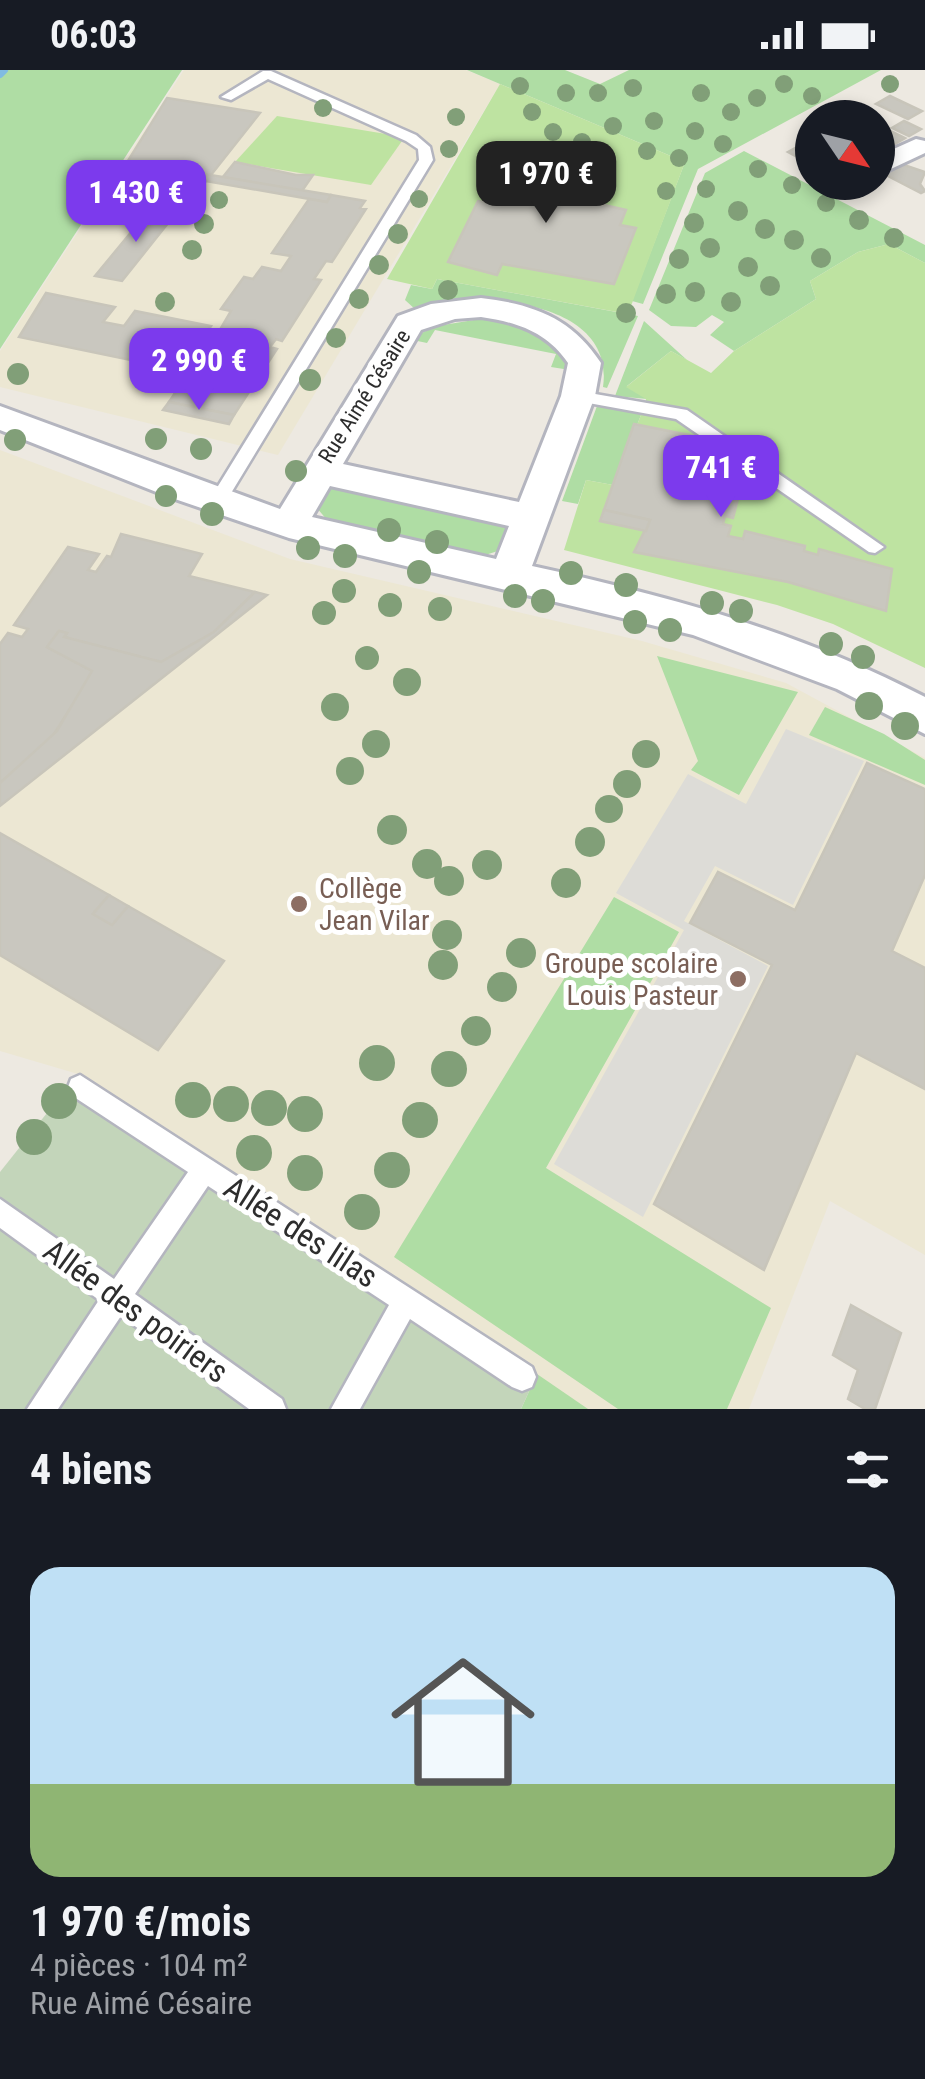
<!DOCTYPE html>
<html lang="fr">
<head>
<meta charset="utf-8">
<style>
	:root { --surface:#171b24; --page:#242831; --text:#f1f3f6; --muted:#9ea1a6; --line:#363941; --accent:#7c3aed }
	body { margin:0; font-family:"Roboto Condensed",sans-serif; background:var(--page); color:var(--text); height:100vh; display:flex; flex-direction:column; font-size:38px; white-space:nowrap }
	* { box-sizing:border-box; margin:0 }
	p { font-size:32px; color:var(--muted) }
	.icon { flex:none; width:55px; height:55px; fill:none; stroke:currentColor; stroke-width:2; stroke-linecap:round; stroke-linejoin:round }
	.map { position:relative; height:1339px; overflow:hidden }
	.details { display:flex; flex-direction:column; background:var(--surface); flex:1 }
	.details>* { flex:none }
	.needle { width:65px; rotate:125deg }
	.controls { position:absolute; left:795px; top:30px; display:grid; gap:20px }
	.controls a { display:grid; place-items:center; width:100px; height:100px; border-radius:50%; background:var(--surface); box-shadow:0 5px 15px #0003; font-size:50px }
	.price { position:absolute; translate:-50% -85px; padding:0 22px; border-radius:20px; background:var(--accent); color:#fff; font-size:32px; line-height:65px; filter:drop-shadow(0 2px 5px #0008) }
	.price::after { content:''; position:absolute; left:50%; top:60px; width:30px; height:22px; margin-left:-15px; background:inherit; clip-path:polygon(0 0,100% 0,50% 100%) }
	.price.active { background:#222; color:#fff }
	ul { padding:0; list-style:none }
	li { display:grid; align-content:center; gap:20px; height:530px; padding:0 30px }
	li+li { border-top:2px solid var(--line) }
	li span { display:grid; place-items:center; height:310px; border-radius:30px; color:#555 }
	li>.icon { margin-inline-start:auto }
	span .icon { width:180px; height:180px; fill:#fffc; stroke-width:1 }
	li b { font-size:42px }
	h2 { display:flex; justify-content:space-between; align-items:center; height:120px; padding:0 30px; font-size:42px }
	.status { display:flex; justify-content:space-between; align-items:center; height:70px; padding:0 50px; background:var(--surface); direction:ltr }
	.status svg { height:28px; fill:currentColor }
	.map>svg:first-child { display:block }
</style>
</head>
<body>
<div class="status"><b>06:03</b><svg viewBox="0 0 49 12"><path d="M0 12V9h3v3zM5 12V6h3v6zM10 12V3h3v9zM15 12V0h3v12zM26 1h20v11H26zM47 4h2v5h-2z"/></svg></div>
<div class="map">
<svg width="925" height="1339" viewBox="0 0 925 1339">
	<rect width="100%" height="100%" fill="#ede9e1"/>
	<g fill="#ece7d3">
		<polygon points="184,0 466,0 500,14 278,385 0,317 0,281"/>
		<polygon points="0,380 290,489 642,571 786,613 925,688 925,1185 830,1131 749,1339 587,1339 78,1004 0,981"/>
	</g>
	<g fill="#afdda4">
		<polygon points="0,0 182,0 0,279"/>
		<polygon points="467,0 565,0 600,14 629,0 881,0 698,99 643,234 632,231 685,92"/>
		<polygon points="744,81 925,175 925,193 889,174 858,182 810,211 816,229 734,281 710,265 724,252 712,245 696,257 671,256 649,240 705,103"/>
		<path d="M437,209L638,246L607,318L603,317C616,228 475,220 416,240L405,230L411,215L432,219Z"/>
		<path d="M480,249C515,250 558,262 570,300L551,297L556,284L435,260L427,273L408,269L437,256Z"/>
		<polygon points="644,251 687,290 671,281 627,316 647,329 615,326"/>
		<polygon points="597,336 643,340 613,415 586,410 578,434 562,431"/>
		<polygon points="340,412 507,455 509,461 501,480 479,487 328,451 316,437 326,418"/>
		<polygon points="657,586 798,622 739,725 691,700 698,691"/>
		<polygon points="825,637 884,664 925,690 925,715 809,665"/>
		<polygon points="614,827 679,862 546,1098 771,1238 727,1339 618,1339 394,1187"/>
		<polygon points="537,1304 588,1339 521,1339"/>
	</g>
	<polygon fill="#c3d5ba" points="78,1004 537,1304 521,1339 0,1339 0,1102"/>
	<g fill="#bee3a1">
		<polygon points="500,14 685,92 628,244 437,209 432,219 387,209"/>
		<polygon points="277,46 386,64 402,71 371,115 235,92"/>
		<polygon points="889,174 925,193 925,598 833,554 777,535 564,480 586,410 613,415 645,335 646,329 626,317 671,281 711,303 734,281 816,229 810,211 858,182"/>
	</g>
	<polygon fill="#dddcd7" points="786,659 864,691 793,835 715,796 684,851 768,896 643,1147 554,1094 684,860 616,823 688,704 746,734"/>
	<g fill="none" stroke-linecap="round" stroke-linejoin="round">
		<polyline stroke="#80bbe2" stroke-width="8" points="0,4 4,0"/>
	</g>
	<g fill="#c9c7bf" stroke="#c8c5ba" stroke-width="2.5">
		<polygon points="890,26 922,41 908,49 876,34"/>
		<polygon points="167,28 260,43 211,105 126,94"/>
		<polygon points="904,51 921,59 909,66 892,58"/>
		<polygon points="878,55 905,68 893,75 878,68"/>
		<polygon points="812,69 812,95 788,82 806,72"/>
		<polygon points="528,75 581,83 564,126 626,140 620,155 636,158 614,214 502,194 497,205 448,192 478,131 505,135 521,104 513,103"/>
		<polygon points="235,92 296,105 313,105 302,121 223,107"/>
		<polygon points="126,94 196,106 199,103 331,125 327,132 206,111 199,120 119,105"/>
		<polygon points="901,94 925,102 920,114 925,121 921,123 884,104"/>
		<polygon points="331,125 365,131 360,138 366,139 332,192 326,191 314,209 321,210 282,271 276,269 270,277 277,279 234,345 169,332 181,314 188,315 195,305 189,302 19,267 46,223 115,237 103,252 124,256 135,241 211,256 206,263 217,265 231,241 221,239 244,207 253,209 262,197 281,201 291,186 272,183 309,129 327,132"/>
		<polygon points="151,138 176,143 122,211 95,206"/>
		<polygon points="169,332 234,345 229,354 163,340"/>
		<polygon points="634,354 704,368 698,390 705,391 707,385 740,392 737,403 745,404 740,421 730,427 738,429 733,448 725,446 723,454 731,456 728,466 743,469 745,461 805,476 804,481 818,485 819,479 892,499 886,541 788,512 634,482 650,450 604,440"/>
		<polygon points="604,440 650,450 646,461 600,451"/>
		<polygon points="121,464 202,484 189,506 255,522 214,562 161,592 64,567 67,563 59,561 47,577 92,601 89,609 50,670 0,713 0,574 8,563 22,567 28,559 14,555 68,477 99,484 88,500 96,502 107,486 111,487"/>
		<polygon points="255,522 267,525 0,736 0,713 57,661 92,601 47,577 59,561 67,563 64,567 161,592 214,562"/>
		<polygon points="867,693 925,719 925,805 892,881 925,898 925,1019 856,983 764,1200 654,1134 772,895 690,853 718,802 795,840"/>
		<polygon points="0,763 109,825 93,844 112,855 128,836 224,891 158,980 0,885"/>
		<polygon points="109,825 128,836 112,855 93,844"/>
		<polygon points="851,1235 901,1263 875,1339 865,1339 848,1329 858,1300 833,1285"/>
	</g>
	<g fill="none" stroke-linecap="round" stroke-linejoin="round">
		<g stroke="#b4b5bf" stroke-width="5">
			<g id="service">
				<polygon points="263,1 271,1 416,65 430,77 433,90 225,433 219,435 210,429 419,90 418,79 406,71 268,9 231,30 221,27"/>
				<polygon points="578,321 687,340 884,477 875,483 869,482 676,349 572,330 570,326"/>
				<polygon points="80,1005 532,1297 536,1307 532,1317 522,1321 512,1317 410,1249 360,1339 331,1339 389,1235 208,1116 135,1224 282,1329 286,1339 249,1339 121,1246 58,1339 27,1339 99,1230 0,1158 0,1129 114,1209 188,1102 71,1025 68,1017 71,1009"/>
			</g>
		</g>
		<g stroke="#b4b5bf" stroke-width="6">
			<g id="minor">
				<polygon points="916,69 925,71 925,83 878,105 878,86"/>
				<path d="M481,228C533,234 572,248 601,293L595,326L532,496C669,526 800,562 925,627V664L837,619L693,565L289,468L169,427L0,360V336L280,439L398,246L431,234ZM481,247C516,252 547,262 568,293L561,326L519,432L343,394L421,260L455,249ZM330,416L509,456L496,489L312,447Z"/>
			</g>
		</g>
		<use href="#service" fill="#fff" fill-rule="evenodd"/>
		<use href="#minor" fill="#fff" fill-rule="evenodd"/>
	</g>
	<g fill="#819f78">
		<circle cx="784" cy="14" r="9"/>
		<circle cx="890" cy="14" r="9"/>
		<circle cx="520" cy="16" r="9"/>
		<circle cx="633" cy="18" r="9"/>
		<circle cx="566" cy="23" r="9"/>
		<circle cx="598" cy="23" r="9"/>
		<circle cx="701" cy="23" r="9"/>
		<circle cx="812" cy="26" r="9"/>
		<circle cx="757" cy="28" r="9"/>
		<circle cx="323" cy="38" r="9"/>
		<circle cx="532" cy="42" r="9"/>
		<circle cx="731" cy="42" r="9"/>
		<circle cx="456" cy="47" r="9"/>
		<circle cx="654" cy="51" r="9"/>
		<circle cx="613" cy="56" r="9"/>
		<circle cx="695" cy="61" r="9"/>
		<circle cx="553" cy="62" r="9"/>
		<circle cx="582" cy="72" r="9"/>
		<circle cx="723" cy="74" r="9"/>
		<circle cx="449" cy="79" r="9"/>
		<circle cx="647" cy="81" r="9"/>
		<circle cx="679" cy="88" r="9"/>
		<circle cx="758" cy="99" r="9"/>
		<circle cx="792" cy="115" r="9"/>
		<circle cx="706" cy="119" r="9"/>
		<circle cx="666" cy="121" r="9"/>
		<circle cx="419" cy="129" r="9"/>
		<circle cx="219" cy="130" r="9"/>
		<circle cx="826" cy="133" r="9"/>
		<circle cx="738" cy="141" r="10"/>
		<circle cx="859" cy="150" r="10"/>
		<circle cx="694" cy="153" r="10"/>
		<circle cx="204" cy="154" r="10"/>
		<circle cx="765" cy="159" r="10"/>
		<circle cx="398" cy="164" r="10"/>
		<circle cx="894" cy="168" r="10"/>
		<circle cx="794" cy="170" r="10"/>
		<circle cx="710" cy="178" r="10"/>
		<circle cx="192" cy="180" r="10"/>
		<circle cx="821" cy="188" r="10"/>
		<circle cx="679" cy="189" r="10"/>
		<circle cx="379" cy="195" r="10"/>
		<circle cx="748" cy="197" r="10"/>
		<circle cx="770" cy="216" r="10"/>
		<circle cx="448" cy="220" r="10"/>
		<circle cx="695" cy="222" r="10"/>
		<circle cx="666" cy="224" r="10"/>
		<circle cx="359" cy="229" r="10"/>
		<circle cx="165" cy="232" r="10"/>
		<circle cx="731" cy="232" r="10"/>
		<circle cx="626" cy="243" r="10"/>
		<circle cx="336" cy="268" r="10"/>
		<circle cx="18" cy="304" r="11"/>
		<circle cx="310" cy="310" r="11"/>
		<circle cx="156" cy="369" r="11"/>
		<circle cx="15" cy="370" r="11"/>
		<circle cx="201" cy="379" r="11"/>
		<circle cx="296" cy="401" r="11"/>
		<circle cx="166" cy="426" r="11"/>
		<circle cx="212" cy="444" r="12"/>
		<circle cx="389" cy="460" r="12"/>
		<circle cx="437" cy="472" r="12"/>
		<circle cx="308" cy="478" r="12"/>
		<circle cx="345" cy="486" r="12"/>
		<circle cx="419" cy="502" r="12"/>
		<circle cx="571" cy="503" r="12"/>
		<circle cx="626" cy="515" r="12"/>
		<circle cx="344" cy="521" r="12"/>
		<circle cx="515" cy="526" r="12"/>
		<circle cx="543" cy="531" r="12"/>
		<circle cx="712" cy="533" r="12"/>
		<circle cx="390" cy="535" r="12"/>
		<circle cx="440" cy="539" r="12"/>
		<circle cx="741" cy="541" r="12"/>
		<circle cx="324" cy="543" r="12"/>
		<circle cx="635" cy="552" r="12"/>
		<circle cx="670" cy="560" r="12"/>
		<circle cx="831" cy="574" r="12"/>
		<circle cx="863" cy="587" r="12"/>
		<circle cx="367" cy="588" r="12"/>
		<circle cx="407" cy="612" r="14"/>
		<circle cx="869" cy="636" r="14"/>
		<circle cx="335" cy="637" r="14"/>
		<circle cx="905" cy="656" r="14"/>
		<circle cx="376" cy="674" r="14"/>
		<circle cx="646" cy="684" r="14"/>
		<circle cx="350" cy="701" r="14"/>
		<circle cx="627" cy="714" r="14"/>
		<circle cx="609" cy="739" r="14"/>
		<circle cx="392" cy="760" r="15"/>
		<circle cx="590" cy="772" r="15"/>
		<circle cx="427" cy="794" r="15"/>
		<circle cx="487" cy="795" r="15"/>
		<circle cx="449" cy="811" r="15"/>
		<circle cx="566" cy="813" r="15"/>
		<circle cx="447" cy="865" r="15"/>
		<circle cx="521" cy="883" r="15"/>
		<circle cx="443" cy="895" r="15"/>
		<circle cx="502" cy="917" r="15"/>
		<circle cx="476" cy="961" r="15"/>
		<circle cx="377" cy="993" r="18"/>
		<circle cx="449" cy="999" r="18"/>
		<circle cx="193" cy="1030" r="18"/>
		<circle cx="59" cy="1031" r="18"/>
		<circle cx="231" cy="1034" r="18"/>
		<circle cx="269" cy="1038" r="18"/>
		<circle cx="305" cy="1044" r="18"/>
		<circle cx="420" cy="1050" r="18"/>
		<circle cx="34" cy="1067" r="18"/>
		<circle cx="254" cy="1083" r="18"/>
		<circle cx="392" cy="1100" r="18"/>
		<circle cx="305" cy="1103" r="18"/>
		<circle cx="362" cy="1142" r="18"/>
	</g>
	<g fill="#8d6e63" stroke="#fff" stroke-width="4">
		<circle cx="299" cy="834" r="10"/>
		<circle cx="738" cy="909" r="10"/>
	</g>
	<g text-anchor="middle" stroke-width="10" stroke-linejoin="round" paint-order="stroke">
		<g font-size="22" fill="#2d2d2d" stroke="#fff">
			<text transform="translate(364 326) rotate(-58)" y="8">Rue Aimé Césaire</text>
		</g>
		<g font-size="28" fill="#785e54" stroke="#fff" text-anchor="start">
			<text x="319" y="828">Collège<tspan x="319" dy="32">Jean Vilar</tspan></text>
			<text x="718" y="903" text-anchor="end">Groupe scolaire<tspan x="718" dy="32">Louis Pasteur</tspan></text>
		</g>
		<g font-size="32" fill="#2d2d2d" stroke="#fff">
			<text transform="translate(301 1162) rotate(33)" y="11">Allée des lilas</text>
			<text transform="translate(136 1241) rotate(36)" y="11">Allée des poiriers</text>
		</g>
	</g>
</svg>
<div class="controls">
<a><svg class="needle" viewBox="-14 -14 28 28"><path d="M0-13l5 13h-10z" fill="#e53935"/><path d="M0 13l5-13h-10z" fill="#9ea1a6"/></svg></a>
</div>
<b class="price active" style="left:546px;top:156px">1 970 €</b>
<b class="price" style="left:136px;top:175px">1 430 €</b>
<b class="price" style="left:199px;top:343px">2 990 €</b>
<b class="price" style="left:721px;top:450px">741 €</b>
</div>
<section class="details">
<h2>4 biens<svg class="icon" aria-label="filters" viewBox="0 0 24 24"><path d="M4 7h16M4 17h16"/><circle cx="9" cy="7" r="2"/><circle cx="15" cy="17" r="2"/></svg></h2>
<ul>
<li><span style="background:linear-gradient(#bfe0f5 70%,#8fb573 0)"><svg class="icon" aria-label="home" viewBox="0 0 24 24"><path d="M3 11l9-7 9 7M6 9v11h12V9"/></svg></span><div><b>1 970 €/mois</b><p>4 pièces · 104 m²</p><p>Rue Aimé Césaire</p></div></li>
</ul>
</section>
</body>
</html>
